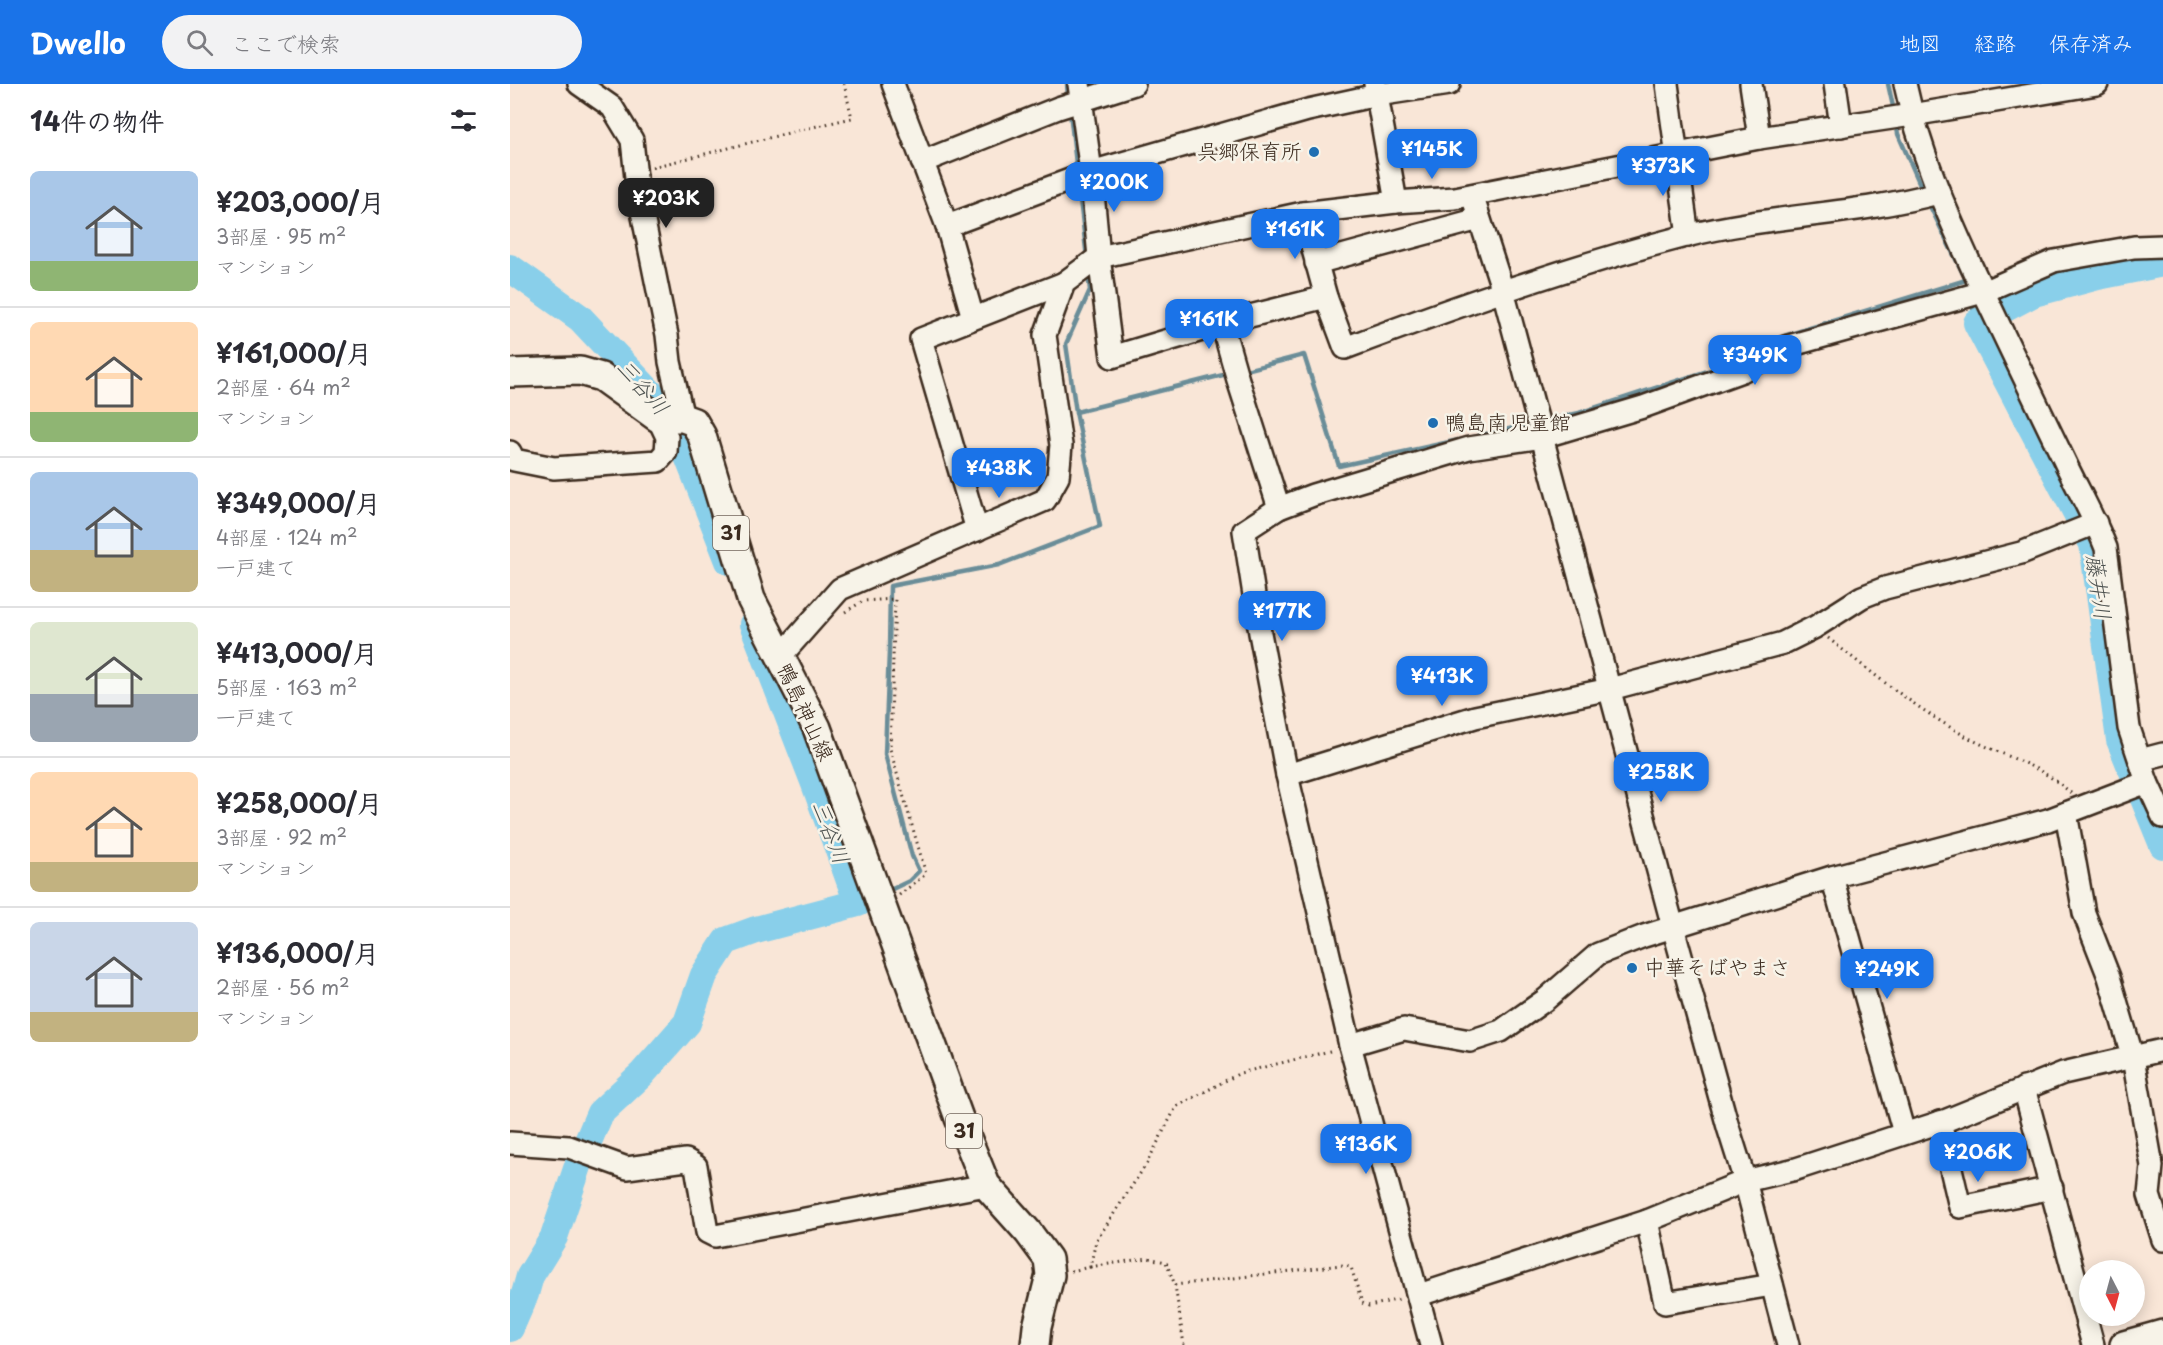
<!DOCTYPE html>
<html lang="ja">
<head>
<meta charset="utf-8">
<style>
	:root { --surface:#fff; --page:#f2f2f3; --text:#2b2b33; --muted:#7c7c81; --line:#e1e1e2; --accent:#1a73e8 }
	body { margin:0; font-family:"Playpen Sans","Klee One",sans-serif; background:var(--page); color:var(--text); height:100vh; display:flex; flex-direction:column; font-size:22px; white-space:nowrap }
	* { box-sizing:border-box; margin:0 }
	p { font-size:20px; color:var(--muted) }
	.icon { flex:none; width:33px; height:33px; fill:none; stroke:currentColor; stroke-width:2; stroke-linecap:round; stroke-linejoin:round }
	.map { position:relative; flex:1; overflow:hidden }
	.details { display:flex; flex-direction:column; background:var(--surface); width:510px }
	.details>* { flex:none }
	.needle { width:39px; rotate:174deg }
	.controls { position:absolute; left:1569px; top:1176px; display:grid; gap:12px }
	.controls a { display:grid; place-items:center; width:66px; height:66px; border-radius:50%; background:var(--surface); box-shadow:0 3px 15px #0003; font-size:30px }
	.price { position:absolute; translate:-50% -51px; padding:0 14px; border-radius:12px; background:var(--accent); color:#fff; font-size:20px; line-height:39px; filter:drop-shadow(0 2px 3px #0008) }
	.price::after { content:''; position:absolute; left:50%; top:36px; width:18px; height:14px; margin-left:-9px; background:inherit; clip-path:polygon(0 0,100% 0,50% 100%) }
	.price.current { background:#222; color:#fff }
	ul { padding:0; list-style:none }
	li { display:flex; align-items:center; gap:18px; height:150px; padding:0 30px }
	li+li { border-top:2px solid var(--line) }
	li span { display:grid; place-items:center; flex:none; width:168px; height:120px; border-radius:9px; color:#555 }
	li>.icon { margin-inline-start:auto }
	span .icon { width:72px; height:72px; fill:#fffc; stroke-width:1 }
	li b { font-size:26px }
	h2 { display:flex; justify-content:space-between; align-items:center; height:72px; padding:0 30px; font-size:26px }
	header { display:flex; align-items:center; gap:36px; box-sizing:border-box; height:84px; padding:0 30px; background:var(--accent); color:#fff }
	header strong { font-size:28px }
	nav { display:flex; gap:33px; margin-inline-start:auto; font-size:21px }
	.search { width:420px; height:54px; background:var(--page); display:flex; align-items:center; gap:15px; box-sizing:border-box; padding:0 21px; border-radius:33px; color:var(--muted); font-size:22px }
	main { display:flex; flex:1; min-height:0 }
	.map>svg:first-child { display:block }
</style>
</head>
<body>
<header>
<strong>Dwello</strong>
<div class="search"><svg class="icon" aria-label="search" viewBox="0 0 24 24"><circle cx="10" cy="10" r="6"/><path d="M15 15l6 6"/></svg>ここで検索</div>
<nav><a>地図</a><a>経路</a><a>保存済み</a></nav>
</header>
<main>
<section class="details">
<h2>14件の物件<svg class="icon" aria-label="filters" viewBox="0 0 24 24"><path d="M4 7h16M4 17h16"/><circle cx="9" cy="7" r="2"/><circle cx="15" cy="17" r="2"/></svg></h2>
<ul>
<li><span style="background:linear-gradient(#a9c7e8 75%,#8fb573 0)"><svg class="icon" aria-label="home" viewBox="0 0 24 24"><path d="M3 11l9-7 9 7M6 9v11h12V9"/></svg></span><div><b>¥203,000/月</b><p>3部屋 · 95 m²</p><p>マンション</p></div></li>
<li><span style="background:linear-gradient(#ffd9b3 75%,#8fb573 0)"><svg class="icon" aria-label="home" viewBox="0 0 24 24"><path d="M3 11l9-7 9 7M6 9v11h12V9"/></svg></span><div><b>¥161,000/月</b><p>2部屋 · 64 m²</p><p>マンション</p></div></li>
<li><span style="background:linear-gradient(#a9c7e8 65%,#c2b280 0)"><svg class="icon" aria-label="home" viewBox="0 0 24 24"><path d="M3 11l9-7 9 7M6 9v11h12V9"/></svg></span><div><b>¥349,000/月</b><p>4部屋 · 124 m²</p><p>一戸建て</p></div></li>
<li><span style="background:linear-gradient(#dfe7d0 60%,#9aa5b1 0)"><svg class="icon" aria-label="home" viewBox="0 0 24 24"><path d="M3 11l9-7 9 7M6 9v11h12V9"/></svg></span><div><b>¥413,000/月</b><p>5部屋 · 163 m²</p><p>一戸建て</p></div></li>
<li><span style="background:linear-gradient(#ffd9b3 75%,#c2b280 0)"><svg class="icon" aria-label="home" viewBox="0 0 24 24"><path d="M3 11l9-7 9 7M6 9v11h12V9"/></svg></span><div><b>¥258,000/月</b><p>3部屋 · 92 m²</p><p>マンション</p></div></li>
<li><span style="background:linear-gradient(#c9d6e8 75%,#c2b280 0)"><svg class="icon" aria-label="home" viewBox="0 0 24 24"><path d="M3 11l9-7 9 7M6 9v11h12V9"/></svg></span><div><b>¥136,000/月</b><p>2部屋 · 56 m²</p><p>マンション</p></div></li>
</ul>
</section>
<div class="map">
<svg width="1653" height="1261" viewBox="0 0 1653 1261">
	<rect width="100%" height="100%" fill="#f9e6d7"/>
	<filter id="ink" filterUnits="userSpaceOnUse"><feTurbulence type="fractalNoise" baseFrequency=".0167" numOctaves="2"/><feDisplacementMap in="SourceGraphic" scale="12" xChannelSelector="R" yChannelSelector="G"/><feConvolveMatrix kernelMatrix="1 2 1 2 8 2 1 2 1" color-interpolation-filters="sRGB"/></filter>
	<g filter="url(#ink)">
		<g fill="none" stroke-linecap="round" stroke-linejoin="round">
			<g stroke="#6a8d98" stroke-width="4.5">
				<polyline points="557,0 558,13"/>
				<polyline points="1378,0 1384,27"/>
				<polyline points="560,28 567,88"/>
				<polyline points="1386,38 1388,50 1412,105"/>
				<polyline points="568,99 577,174"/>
				<polyline points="1418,118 1456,196 1459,206"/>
				<polyline points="1461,217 1467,239"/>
				<polyline points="732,287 794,271 829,382 1022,340"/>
				<polyline points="566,328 721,289"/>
				<polyline points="1033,337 1069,329 1216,281 1274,252 1456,196"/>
				<polyline points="376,808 399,797 409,787 402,772 375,670 379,567 380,502 489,481 590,442 566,328 556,260 580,206 578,189"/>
				<polyline points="348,819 360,815"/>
			</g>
			<g stroke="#89cfea" stroke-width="28">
				<polyline points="0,184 70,234 149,318 166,342 219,477"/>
				<polyline points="1490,227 1524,209 1588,192 1653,179"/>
				<polyline points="1476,234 1467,239 1583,460 1610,656 1653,761"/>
				<polyline points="0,1244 15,1210 20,1192 44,1153 69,1079 90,1029 132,990 177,939 194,891 216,857 246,846 348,819 305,700 243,540"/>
			</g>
			<g stroke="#3b2a1e" stroke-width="26">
				<g id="minor">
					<polyline points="69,0 102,23 122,56 127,103 157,251 160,278 173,334"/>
					<polyline points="383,0 437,142 463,234"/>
					<polyline points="569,0 581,88 589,173 602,273 732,234 816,213"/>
					<polyline points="865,0 886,118"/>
					<polyline points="1157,0 1178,152"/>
					<polyline points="1241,0 1249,54"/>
					<polyline points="1325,0 1331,42"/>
					<path d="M1395,0C1409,66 1436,127 1464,188C1493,250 1523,312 1553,374C1567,404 1584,433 1596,464L1619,644L1637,698L1653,733"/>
					<polyline points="412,78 548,24 624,0"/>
					<polyline points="962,111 993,207 1163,843 1218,1043 1235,1097 1278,1261"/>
					<path d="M793,129L816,213L835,264C947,222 1060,182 1176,152C1259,131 1346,131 1428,109"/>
					<polyline points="437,142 581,88 798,26 867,11 939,0"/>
					<polyline points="806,179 969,135"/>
					<polyline points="712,240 728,296 769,424"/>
					<polyline points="0,368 4,376 44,384 148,377 156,368 157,353 148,334"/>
					<polyline points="467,446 411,255 554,199"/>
					<polyline points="270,573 330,505 535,416 548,393 551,361 535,251 554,199 589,173 793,129 886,118 945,114 1249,54 1402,31 1587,0"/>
					<polyline points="1630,676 1653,670"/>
					<polyline points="777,691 965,633 1100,605 1273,559 1305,543 1352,513 1375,504 1511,469 1586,439"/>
					<polyline points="1556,729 1574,829 1599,893 1623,974 1642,1082 1639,1111 1653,1156"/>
					<polyline points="1322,793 1394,1049"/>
					<polyline points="840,961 894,945 960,957 991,947 1035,916 1088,870 1134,852 1322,793 1538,736 1637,698"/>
					<polyline points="1514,1004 1583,1261"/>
					<polyline points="1430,1038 1450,1123 1542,1104"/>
					<polyline points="0,1059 59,1063 117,1084 176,1076 186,1082 197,1148 205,1152 476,1101"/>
					<polyline points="1137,1137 1155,1219 1262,1201"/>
					<polyline points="909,1211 1137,1137 1235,1097 1286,1085 1437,1036 1553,989 1653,966"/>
					<polyline points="921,1261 840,961 777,691 750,549 734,447 769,424 803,411 959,364 1032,353 1133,323 1232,287 1275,263 1473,208 1544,177 1624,163 1653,162"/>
				</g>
			</g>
			<g stroke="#3b2a1e" stroke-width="32">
				<g id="major">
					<polyline points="0,289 70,287 91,293 148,334 173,334 184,338 192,352 241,515 307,644 449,1034 476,1101 518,1148 538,1175 540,1191 527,1243 525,1261"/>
					<polyline points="1614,1261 1653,1250"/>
				</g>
			</g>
			<g stroke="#3b2a1e" stroke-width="3" stroke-dasharray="1.5 4.5" stroke-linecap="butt">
				<path d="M142,83C209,67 275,49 342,34L334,0"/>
				<polyline points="335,528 353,517 385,515 380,665 416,790 388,812"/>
				<path d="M1318,554C1363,590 1407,625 1457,653C1494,673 1530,680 1562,710"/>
				<polyline points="580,1183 638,1174 656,1178 665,1201"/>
				<polyline points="561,1187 580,1183 586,1157 637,1079 666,1023 730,989 824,966"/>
				<polyline points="674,1261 665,1201 831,1181 841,1183 852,1219 859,1222 891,1215"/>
			</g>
			<use href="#minor" stroke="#f7f3e8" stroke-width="21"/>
			<use href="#major" stroke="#f7f3e8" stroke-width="27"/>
		</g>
	</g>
	<g fill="#1f6fb2" stroke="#f7f3e8" stroke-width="2">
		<circle cx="804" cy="68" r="6"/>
		<circle cx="923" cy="339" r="6"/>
		<circle cx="1122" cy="884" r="6"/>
	</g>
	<g text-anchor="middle" stroke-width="5" stroke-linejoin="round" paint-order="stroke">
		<g fill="#f7f3e8" stroke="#73665b" stroke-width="1.5">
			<rect x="203" y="432" width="36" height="34" rx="4.5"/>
			<rect x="436" y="1030" width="36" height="34" rx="4.5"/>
		</g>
		<g font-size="20" font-weight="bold" fill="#3b2a1e">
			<text x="221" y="456">31</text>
			<text x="454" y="1054">31</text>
		</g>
		<g font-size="21" fill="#3b2a1e" stroke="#f7f3e8" text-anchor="start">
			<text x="792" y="75" text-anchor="end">呉郷保育所</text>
			<text x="935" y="346">鴨島南児童館</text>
			<text x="1134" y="891">中華そばやまさ</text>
		</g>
		<g font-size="21" fill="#3b2a1e" stroke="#f7f3e8">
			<text transform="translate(295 628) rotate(65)" y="7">鴨島神山線</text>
		</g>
		<g font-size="22" font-style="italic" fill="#4e5351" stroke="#f7f3e8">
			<text transform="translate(133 303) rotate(49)" y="8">三谷川</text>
			<text transform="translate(1589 503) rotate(82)" y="8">藤井川</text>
			<text transform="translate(321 748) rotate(69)" y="8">三谷川</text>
		</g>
	</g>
</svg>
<div class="controls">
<a><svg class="needle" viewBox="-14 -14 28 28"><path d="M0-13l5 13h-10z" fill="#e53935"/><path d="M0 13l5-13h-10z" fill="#7c7c81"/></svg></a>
</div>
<b class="price" style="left:922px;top:96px">¥145K</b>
<b class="price" style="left:1153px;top:113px">¥373K</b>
<b class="price" style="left:604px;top:129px">¥200K</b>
<b class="price current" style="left:156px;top:145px">¥203K</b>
<b class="price" style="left:785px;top:176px">¥161K</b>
<b class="price" style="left:699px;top:266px">¥161K</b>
<b class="price" style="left:1245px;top:302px">¥349K</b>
<b class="price" style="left:489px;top:415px">¥438K</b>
<b class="price" style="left:772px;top:558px">¥177K</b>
<b class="price" style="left:932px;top:623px">¥413K</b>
<b class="price" style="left:1151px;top:719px">¥258K</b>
<b class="price" style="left:1377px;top:916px">¥249K</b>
<b class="price" style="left:856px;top:1091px">¥136K</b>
<b class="price" style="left:1468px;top:1099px">¥206K</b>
</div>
</main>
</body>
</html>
